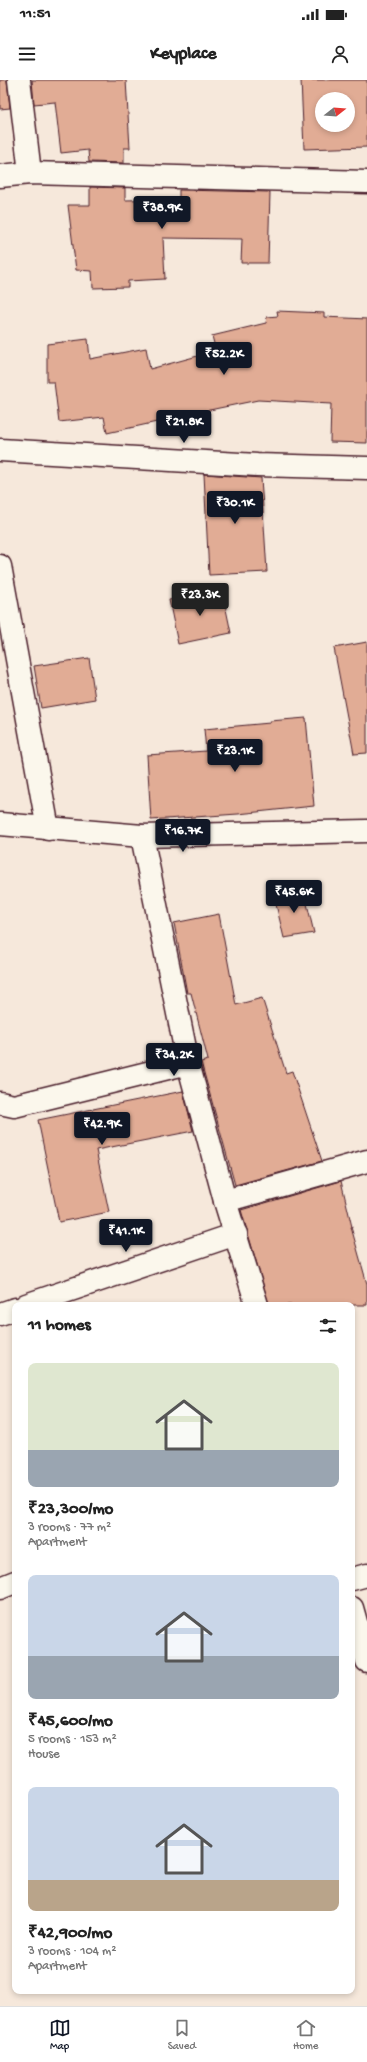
<!DOCTYPE html>
<html lang="en">
<head>
<meta charset="utf-8">
<style>
	:root { --surface:#fff; --page:#f6f6f6; --text:#222; --muted:#767676; --line:#e0e0e0; --accent:#111827 }
	body { margin:0; font-family:"Gochi Hand",sans-serif; background:var(--page); color:var(--text); height:100vh; display:flex; flex-direction:column; font-size:15px; white-space:nowrap }
	* { box-sizing:border-box; margin:0 }
	p { font-size:13px; color:var(--muted) }
	.icon { flex:none; width:22px; height:22px; fill:none; stroke:currentColor; stroke-width:2; stroke-linecap:round; stroke-linejoin:round }
	.map { position:relative; flex:1; overflow:hidden }
	.sheet { position:absolute; left:12px; top:1222px; width:343px; height:692px; display:flex; flex-direction:column; background:var(--surface); border-radius:8px; box-shadow:0 2px 6px #0003 }
	.sheet>* { flex:none }
	.needle { width:26px; rotate:73deg }
	.tools { position:absolute; left:315px; top:12px; display:grid; gap:8px }
	.tools a { display:grid; place-items:center; width:40px; height:40px; border-radius:50%; background:var(--surface); box-shadow:0 2px 6px #0003; font-size:20px }
	.price { position:absolute; translate:-50% -34px; padding:0 9px; border-radius:4px; background:var(--accent); color:#fff; font-size:13px; line-height:26px; filter:drop-shadow(0 1px 2px #0008) }
	.price::after { content:''; position:absolute; left:50%; top:24px; width:12px; height:9px; margin-left:-6px; background:inherit; clip-path:polygon(0 0,100% 0,50% 100%) }
	.price.active { background:#222; color:#fff }
	ul { padding:0; list-style:none }
	li { display:grid; align-content:center; gap:8px; height:212px; padding:0 16px }
	li span { display:grid; place-items:center; height:124px; border-radius:8px; color:#555 }
	li>.icon { margin-inline-start:auto }
	span .icon { width:72px; height:72px; fill:#fffc; stroke-width:1 }
	li b { font-size:17px }
	h2 { display:flex; justify-content:space-between; align-items:center; height:48px; padding:0 16px; font-size:17px }
	.status { display:flex; justify-content:space-between; align-items:center; height:28px; padding:0 20px; background:var(--surface); direction:ltr }
	.status svg { height:11px; fill:currentColor }
	header { display:flex; justify-content:space-between; align-items:center; height:52px; padding:0 16px; background:var(--surface); font-size:18px; font-weight:700 }
	.dock { display:flex; justify-content:space-around; align-items:center; height:56px; border-top:1px solid var(--line); background:var(--surface); font-size:11px; color:var(--muted) }
	.dock a { display:grid; justify-items:center; gap:2px }
	.dock .active { color:var(--accent) }
	.map>svg:first-child { display:block }
</style>
</head>
<body>
<div class="status"><b>11:51</b><svg viewBox="0 0 49 12"><path d="M0 12V9h3v3zM5 12V6h3v6zM10 12V3h3v9zM15 12V0h3v12zM26 1h20v11H26zM47 4h2v5h-2z"/></svg></div>
<header><svg class="icon" aria-label="menu" viewBox="0 0 24 24"><path d="M4 6h16M4 12h16M4 18h16"/></svg>Keyplace<svg class="icon" aria-label="person" viewBox="0 0 24 24"><circle cx="12" cy="8" r="4"/><path d="M4 21q1-7 8-7t8 7"/></svg></header>
<div class="map">
<svg width="367" height="1926" viewBox="0 0 367 1926">
	<rect width="100%" height="100%" fill="#f6e8db"/>
	<filter id="ink" filterUnits="userSpaceOnUse"><feTurbulence type="fractalNoise" baseFrequency=".025" numOctaves="2"/><feDisplacementMap in="SourceGraphic" scale="8" xChannelSelector="R" yChannelSelector="G"/><feConvolveMatrix kernelMatrix="1 2 1 2 8 2 1 2 1" color-interpolation-filters="sRGB"/></filter>
	<g filter="url(#ink)">
		<g fill="#e1ac95" stroke="#4a1f2b" fill-rule="evenodd">
			<polygon points="0,0 7,0 10,28 0,29"/>
			<polygon points="32,0 126,0 130,68 124,68 124,83 89,82 88,70 61,73 55,22 34,24"/>
			<path d="M301,0H367V67L304,69ZM322,19H348V45H322Z"/>
			<polygon points="90,107 125,108 125,120 179,119 179,110 270,112 268,183 241,183 242,159 163,158 165,199 128,201 128,207 93,208 92,191 76,190 68,125 90,125"/>
			<polygon points="277,231 324,233 324,237 367,239 367,363 330,362 331,324 258,320 195,333 197,340 168,348 166,340 107,353 104,337 59,342 54,302 47,302 47,264 88,259 90,279 146,268 150,289 216,271 212,256 266,243 267,237 278,236"/>
			<polygon points="204,394 261,398 267,492 209,495"/>
			<polygon points="222,510 231,553 178,564 169,520"/>
			<polygon points="367,562 367,673 354,674 334,568"/>
			<polygon points="89,578 95,619 41,628 34,586"/>
			<polygon points="306,638 314,726 238,734 151,740 147,675 206,671 204,649 270,643 270,641"/>
			<polygon points="304,811 314,853 284,858 274,816"/>
			<polygon points="219,834 236,925 262,918 286,993 292,991 322,1081 235,1105 201,982 208,980 191,913 187,913 174,843"/>
			<polygon points="183,1011 193,1051 96,1070 109,1132 59,1142 38,1040"/>
			<polygon points="341,1101 352,1147 351,1147 367,1204 367,1225 269,1225 241,1130"/>
		</g>
		<g fill="none" stroke-linecap="round" stroke-linejoin="round">
			<g stroke="#4a1f2b" stroke-width="25">
				<g id="street">
					<polyline points="19,0 30,93"/>
					<polyline points="0,96 30,93 367,102"/>
					<polyline points="0,370 257,385 367,388"/>
					<polyline points="0,486 48,749"/>
					<polyline points="0,744 142,756 367,751"/>
					<polyline points="142,756 188,983 225,1121 257,1225"/>
					<polyline points="0,1023 14,1026 188,983"/>
					<polyline points="225,1121 367,1081"/>
					<polyline points="26,1225 236,1154"/>
					<polyline points="0,1234 15,1229"/>
					<polyline points="352,1499 367,1495"/>
					<polyline points="0,1508 15,1502"/>
					<polyline points="352,1528 367,1581"/>
				</g>
			</g>
			<use href="#street" stroke="#fbf7ec" stroke-width="22"/>
		</g>
	</g>
</svg>
<div class="tools">
<a><svg class="needle" viewBox="-14 -14 28 28"><path d="M0-13l5 13h-10z" fill="#e53935"/><path d="M0 13l5-13h-10z" fill="#767676"/></svg></a>
</div>
<b class="price" style="left:162px;top:150px">₹38.9K</b>
<b class="price" style="left:224px;top:296px">₹52.2K</b>
<b class="price" style="left:184px;top:364px">₹21.8K</b>
<b class="price" style="left:235px;top:445px">₹30.1K</b>
<b class="price active" style="left:200px;top:537px">₹23.3K</b>
<b class="price" style="left:235px;top:693px">₹23.1K</b>
<b class="price" style="left:183px;top:773px">₹16.7K</b>
<b class="price" style="left:294px;top:834px">₹45.6K</b>
<b class="price" style="left:174px;top:997px">₹34.2K</b>
<b class="price" style="left:102px;top:1066px">₹42.9K</b>
<b class="price" style="left:126px;top:1173px">₹41.1K</b>
<section class="sheet">
<h2>11 homes<svg class="icon" aria-label="filters" viewBox="0 0 24 24"><path d="M4 7h16M4 17h16"/><circle cx="9" cy="7" r="2"/><circle cx="15" cy="17" r="2"/></svg></h2>
<ul>
<li><span style="background:linear-gradient(#dfe7d0 70%,#9aa5b1 0)"><svg class="icon" aria-label="home" viewBox="0 0 24 24"><path d="M3 11l9-7 9 7M6 9v11h12V9"/></svg></span><div><b>₹23,300/mo</b><p>3 rooms · 77 m²</p><p>Apartment</p></div></li>
<li><span style="background:linear-gradient(#c9d6e8 65%,#9aa5b1 0)"><svg class="icon" aria-label="home" viewBox="0 0 24 24"><path d="M3 11l9-7 9 7M6 9v11h12V9"/></svg></span><div><b>₹45,600/mo</b><p>5 rooms · 153 m²</p><p>House</p></div></li>
<li><span style="background:linear-gradient(#c9d6e8 75%,#b9a48a 0)"><svg class="icon" aria-label="home" viewBox="0 0 24 24"><path d="M3 11l9-7 9 7M6 9v11h12V9"/></svg></span><div><b>₹42,900/mo</b><p>3 rooms · 104 m²</p><p>Apartment</p></div></li>
</ul>
</section>
</div>
<nav class="dock">
<a class="active"><svg class="icon" aria-label="map" viewBox="0 0 24 24"><path d="M3 6l6-2 6 2 6-2v14l-6 2-6-2-6 2zM9 4v14M15 6v14"/></svg>Map</a>
<a><svg class="icon" aria-label="saved" viewBox="0 0 24 24"><path d="M7 4h10v16l-5-4-5 4z"/></svg>Saved</a>
<a><svg class="icon" aria-label="home" viewBox="0 0 24 24"><path d="M3 11l9-7 9 7M6 9v11h12V9"/></svg>Home</a>
</nav>
</body>
</html>
